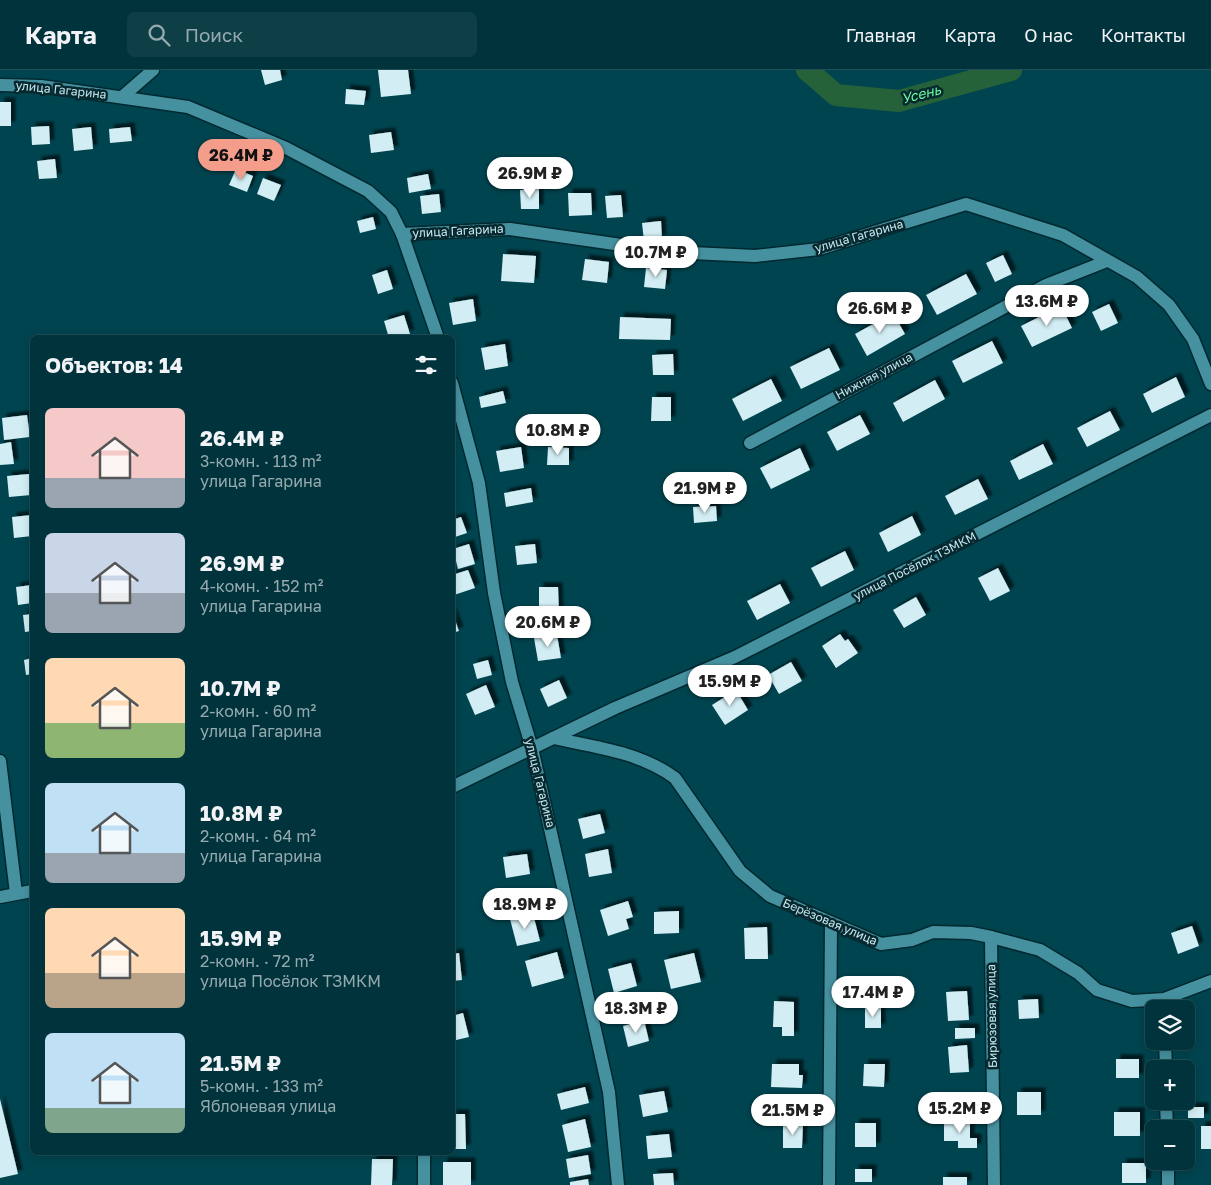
<!DOCTYPE html>
<html lang="ru">
<head>
<meta charset="utf-8">
<style>
	:root { --surface:#00333b; --page:#0e3f46; --text:#f1f3f6; --muted:#95aaaf; --line:#224e55; --accent:#f49d8b }
	body { margin:0; font-family:"Golos Text",sans-serif; background:var(--page); color:var(--text); height:100vh; display:flex; flex-direction:column; font-size:19px; white-space:nowrap }
	* { box-sizing:border-box; margin:0 }
	p { font-size:16px; color:var(--muted) }
	.icon { flex:none; width:28px; height:28px; fill:none; stroke:currentColor; stroke-width:2; stroke-linecap:round; stroke-linejoin:round }
	.map { position:relative; flex:1; overflow:hidden }
	.drawer { position:absolute; left:30px; top:265px; width:425px; height:820px; display:flex; flex-direction:column; background:var(--surface); border-radius:8px; box-shadow:0 2px 8px #0003,0 0 0 1px var(--line) }
	.drawer>* { flex:none }
	.fabs { position:absolute; left:1145px; top:930px; display:grid; gap:10px }
	.fabs a { display:grid; place-items:center; width:50px; height:50px; border-radius:8px; background:var(--surface); box-shadow:0 2px 8px #0003,0 0 0 1px var(--line); font-size:25px }
	.price { position:absolute; translate:-50% -42px; padding:0 11px; border-radius:18px; background:#fff; color:#222; font-size:16px; line-height:32px; filter:drop-shadow(0 1px 2px #0008) }
	.price::after { content:''; position:absolute; left:50%; top:30px; width:15px; height:11px; margin-left:-8px; background:inherit; clip-path:polygon(0 0,100% 0,50% 100%) }
	.price.current { background:var(--accent); color:#111 }
	ul { padding:0; list-style:none }
	li { display:flex; align-items:center; gap:15px; height:125px; padding:0 15px }
	li span { display:grid; place-items:center; flex:none; width:140px; height:100px; border-radius:8px; color:#555 }
	li>.icon { margin-inline-start:auto }
	span .icon { width:60px; height:60px; fill:#fffc; stroke-width:1 }
	li b { font-size:21px }
	h2 { display:flex; justify-content:space-between; align-items:center; height:60px; padding:0 15px; font-size:21px }
	header { display:flex; align-items:center; gap:30px; box-sizing:border-box; height:70px; padding:0 25px; background:var(--surface); border-bottom:1px solid var(--line) }
	header strong { font-size:24px }
	nav { display:flex; gap:28px; margin-inline-start:auto; font-size:18px }
	.search { width:350px; height:45px; background:var(--page); display:flex; align-items:center; gap:12px; box-sizing:border-box; padding:0 18px; border-radius:8px; color:var(--muted); font-size:19px }
	.map>svg:first-child { display:block }
</style>
</head>
<body>
<header>
<strong>Карта</strong>
<div class="search"><svg class="icon" aria-label="search" viewBox="0 0 24 24"><circle cx="10" cy="10" r="6"/><path d="M15 15l6 6"/></svg>Поиск</div>
<nav><a>Главная</a><a>Карта</a><a>О нас</a><a>Контакты</a></nav>
</header>
<div class="map">
<svg width="1211" height="1115" viewBox="0 0 1211 1115">
	<defs>
		<filter id="shadow"><feDropShadow dx="4.5" dy="-4.5" stdDeviation="1" flood-color="#0009"/></filter>
	</defs>
	<rect width="100%" height="100%" fill="#00444f"/>
	<g fill="none" stroke-linecap="round" stroke-linejoin="round">
		<polyline stroke="#25623a" stroke-width="22" points="807,0 836,25 899,31 1011,0"/>
	</g>
	<g fill="#d2eef4" filter="url(#shadow)">
		<polygon points="261,0 280,0 282,10 265,15"/>
		<polygon points="378,0 408,0 411,24 381,27"/>
		<polygon points="346,19 366,21 364,35 345,34"/>
		<rect x="0" y="32" width="11" height="24"/>
		<polygon points="49,56 50,74 32,75 31,57"/>
		<polygon points="91,57 93,79 74,81 72,59"/>
		<polygon points="130,57 132,71 110,73 109,59"/>
		<polygon points="391,62 394,80 371,83 369,65"/>
		<polygon points="55,89 57,108 39,109 37,91"/>
		<polygon points="236,99 253,106 247,122 229,115"/>
		<polygon points="428,104 431,119 409,123 407,108"/>
		<polygon points="263,108 281,115 274,131 257,124"/>
		<polygon points="539,119 539,139 521,139 520,120"/>
		<polygon points="568,123 591,123 592,145 569,146"/>
		<polygon points="439,124 441,142 422,144 420,126"/>
		<polygon points="621,125 623,147 607,148 605,126"/>
		<polygon points="373,147 376,159 360,163 357,151"/>
		<polygon points="661,151 662,169 644,171 642,153"/>
		<polygon points="503,184 536,186 534,213 501,211"/>
		<polygon points="1003,185 1012,204 995,212 986,193"/>
		<polygon points="585,189 609,192 607,213 582,210"/>
		<polygon points="646,198 667,200 665,219 644,217"/>
		<polygon points="387,200 393,219 378,224 372,205"/>
		<polygon points="966,204 977,224 937,245 926,225"/>
		<polygon points="473,229 476,251 453,255 449,233"/>
		<polygon points="1109,234 1118,253 1101,261 1092,242"/>
		<polygon points="1061,236 1072,258 1032,277 1021,256"/>
		<polygon points="893,243 905,264 867,286 855,264"/>
		<polygon points="404,245 410,264 389,268 384,251"/>
		<polygon points="620,247 671,249 670,270 619,269"/>
		<polygon points="992,271 1003,293 963,313 952,291"/>
		<polygon points="505,274 508,296 485,300 481,278"/>
		<polygon points="829,278 840,300 801,319 790,297"/>
		<polygon points="673,284 674,305 653,305 652,285"/>
		<polygon points="1176,307 1185,327 1152,343 1143,324"/>
		<polygon points="771,309 782,331 743,351 732,329"/>
		<polygon points="935,310 945,329 903,352 893,333"/>
		<polygon points="503,321 506,333 481,338 479,327"/>
		<polygon points="652,327 671,327 671,351 651,351"/>
		<polygon points="1110,341 1120,360 1087,377 1077,358"/>
		<polygon points="27,345 30,367 4,370 2,348"/>
		<polygon points="860,345 870,364 837,381 827,362"/>
		<polygon points="11,372 14,394 0,395 0,374"/>
		<polygon points="1043,374 1053,394 1019,410 1010,391"/>
		<polygon points="521,377 524,398 500,402 496,381"/>
		<polygon points="548,377 569,378 569,395 547,395"/>
		<polygon points="800,378 810,400 771,419 760,398"/>
		<polygon points="29,404 31,425 9,427 7,406"/>
		<polygon points="978,409 988,429 955,445 945,426"/>
		<polygon points="682,412 705,412 705,427 682,428"/>
		<polygon points="531,418 533,432 506,437 504,423"/>
		<polygon points="716,436 717,451 694,453 693,437"/>
		<polygon points="32,445 32,466 14,468 12,447"/>
		<polygon points="912,446 921,465 888,482 879,463"/>
		<polygon points="461,447 467,463 452,468 452,450"/>
		<polygon points="469,474 475,494 458,499 453,479"/>
		<polygon points="535,474 537,493 517,495 515,476"/>
		<polygon points="845,481 854,500 821,517 811,498"/>
		<polygon points="998,498 1010,521 990,531 978,508"/>
		<polygon points="468,500 475,518 454,525 452,505"/>
		<polygon points="780,514 790,533 757,550 747,531"/>
		<polygon points="32,515 32,533 18,535 16,517"/>
		<polygon points="539,517 558,517 559,543 539,543"/>
		<polygon points="916,527 926,545 904,558 893,540"/>
		<polygon points="452,542 459,561 452,563"/>
		<polygon points="32,544 32,561 25,562 23,545"/>
		<polygon points="840,564 845,571 848,569 858,583 836,598 822,576"/>
		<polygon points="557,565 561,588 538,591 534,568"/>
		<polygon points="32,588 32,604 26,605 24,590"/>
		<polygon points="488,590 492,605 477,609 473,594"/>
		<polygon points="791,592 802,611 779,624 768,605"/>
		<polygon points="559,610 567,628 548,637 540,619"/>
		<polygon points="486,615 495,637 475,645 466,624"/>
		<polygon points="736,620 748,640 725,655 712,635"/>
		<polygon points="600,744 605,763 583,769 578,749"/>
		<polygon points="608,779 612,803 589,807 585,784"/>
		<polygon points="527,784 530,804 506,808 503,787"/>
		<polygon points="628,831 633,847 626,849 629,859 608,866 600,840"/>
		<polygon points="679,841 679,863 654,864 654,842"/>
		<polygon points="533,844 540,871 517,876 510,849"/>
		<polygon points="1192,856 1199,876 1178,884 1171,863"/>
		<polygon points="767,857 768,889 745,889 744,858"/>
		<polygon points="557,882 564,908 532,917 525,891"/>
		<polygon points="459,883 462,910 452,911 452,884"/>
		<polygon points="694,883 701,912 671,919 664,890"/>
		<polygon points="631,893 637,916 614,923 608,899"/>
		<polygon points="967,921 969,950 948,951 946,922"/>
		<polygon points="1038,929 1039,948 1019,949 1018,930"/>
		<polygon points="774,931 794,932 794,966 782,966 782,957 773,957"/>
		<rect x="865" y="938" width="16" height="20"/>
		<polygon points="463,943 469,967 452,971 452,946"/>
		<polygon points="644,950 649,971 628,977 623,956"/>
		<polygon points="955,958 975,958 975,968 955,969"/>
		<polygon points="967,975 969,1002 950,1003 948,977"/>
		<rect x="1116" y="989" width="23" height="19"/>
		<polygon points="772,994 799,994 799,1005 803,1005 802,1018 771,1017"/>
		<polygon points="864,994 885,994 884,1017 863,1016"/>
		<polygon points="585,1017 589,1033 561,1040 557,1024"/>
		<polygon points="664,1021 668,1042 643,1047 639,1025"/>
		<rect x="1017" y="1022" width="24" height="23"/>
		<polygon points="0,1029 18,1104 0,1108"/>
		<rect x="1188" y="1037" width="16" height="11"/>
		<rect x="1114" y="1042" width="26" height="24"/>
		<polygon points="452,1044 465,1044 466,1079 452,1079"/>
		<polygon points="585,1049 591,1077 568,1082 562,1055"/>
		<polygon points="944,1052 970,1052 970,1068 977,1068 977,1078 958,1078 958,1071 944,1071"/>
		<rect x="855" y="1053" width="21" height="24"/>
		<polygon points="783,1054 803,1054 802,1078 783,1078"/>
		<rect x="1201" y="1056" width="10" height="23"/>
		<polygon points="669,1064 672,1087 648,1089 646,1066"/>
		<polygon points="588,1085 591,1104 569,1108 566,1089"/>
		<polygon points="372,1089 393,1089 392,1115 371,1115"/>
		<rect x="443" y="1092" width="28" height="23"/>
		<rect x="1122" y="1093" width="24" height="20"/>
		<rect x="855" y="1099" width="17" height="13"/>
		<polygon points="673,1103 674,1115 654,1115 653,1104"/>
		<rect x="943" y="1107" width="24" height="8"/>
		<polygon points="588,1109 589,1115 570,1115 570,1112"/>
	</g>
	<g fill="none" stroke-linecap="round" stroke-linejoin="round">
		<g stroke="#002930" stroke-width="15">
			<g id="street">
				<polyline points="0,15 41,16 188,37 286,78 368,121 391,142 402,164 438,268"/>
				<polyline points="122,27 153,0"/>
				<polyline points="402,164 510,159 670,182 755,186 819,179 966,134 1063,165 1137,207 1169,235 1193,269 1211,314"/>
				<polyline points="452,313 479,413 494,523 512,612 532,678 609,1022 618,1115"/>
				<polyline points="750,373 1046,215 1107,191"/>
				<path d="M553,668C595,677 640,682 675,708L740,801L770,826L881,874L912,870L933,862L971,863L991,867L1040,880L1078,903L1097,920L1132,931L1164,929L1211,911"/>
				<polyline points="0,691 16,823"/>
				<polyline points="452,717 615,638 735,587 1211,345"/>
				<polyline points="0,827 32,821"/>
				<polyline points="991,867 994,1115"/>
				<polyline points="1165,971 1166,999"/>
				<polyline points="1166,1031 1167,1059"/>
				<polyline points="1168,1091 1168,1115"/>
				<polyline points="424,1115 424,1082"/>
				<polyline points="829,1115 831,853"/>
			</g>
		</g>
		<use href="#street" stroke="#4691a0" stroke-width="12"/>
	</g>
	<g text-anchor="middle" stroke-width="5" stroke-linejoin="round" paint-order="stroke">
		<g font-size="12" fill="#c4e8f0" stroke="#07282e">
			<text transform="translate(61 20) rotate(6)" y="4">улица Гагарина</text>
			<text transform="translate(458 161) rotate(-3)" y="4">улица Гагарина</text>
			<text transform="translate(859 166) rotate(-16)" y="4">улица Гагарина</text>
			<text transform="translate(874 306) rotate(-28)" y="4">Нижняя улица</text>
			<text transform="translate(915 496) rotate(-27)" y="4">улица Посёлок ТЗМКМ</text>
			<text transform="translate(540 713) rotate(76)" y="4">улица Гагарина</text>
			<text transform="translate(830 852) rotate(23)" y="4">Берёзовая улица</text>
			<text transform="translate(992 946) rotate(-91)" y="4">Бирюзовая улица</text>
		</g>
		<g font-size="14" font-style="italic" fill="#69f99b" stroke="#07282e">
			<text transform="translate(921 24) rotate(-14)" y="5">Усень</text>
		</g>
	</g>
</svg>
<div class="fabs">
<a><svg class="icon" aria-label="layers" viewBox="0 0 24 24"><path d="M12 4l9 5-9 5-9-5zM3 14l9 5 9-5"/></svg></a>
<a>+</a>
<a>−</a>
</div>
<b class="price current" style="left:241px;top:111px">26.4M ₽</b>
<b class="price" style="left:530px;top:129px">26.9M ₽</b>
<b class="price" style="left:656px;top:208px">10.7M ₽</b>
<b class="price" style="left:1047px;top:257px">13.6M ₽</b>
<b class="price" style="left:880px;top:264px">26.6M ₽</b>
<b class="price" style="left:558px;top:386px">10.8M ₽</b>
<b class="price" style="left:705px;top:444px">21.9M ₽</b>
<b class="price" style="left:548px;top:578px">20.6M ₽</b>
<b class="price" style="left:730px;top:637px">15.9M ₽</b>
<b class="price" style="left:525px;top:860px">18.9M ₽</b>
<b class="price" style="left:873px;top:948px">17.4M ₽</b>
<b class="price" style="left:636px;top:964px">18.3M ₽</b>
<b class="price" style="left:960px;top:1064px">15.2M ₽</b>
<b class="price" style="left:793px;top:1066px">21.5M ₽</b>
<section class="drawer">
<h2>Объектов: 14<svg class="icon" aria-label="filters" viewBox="0 0 24 24"><path d="M4 7h16M4 17h16"/><circle cx="9" cy="7" r="2"/><circle cx="15" cy="17" r="2"/></svg></h2>
<ul>
<li><span style="background:linear-gradient(#f6c9c9 70%,#9aa5b1 0)"><svg class="icon" aria-label="home" viewBox="0 0 24 24"><path d="M3 11l9-7 9 7M6 9v11h12V9"/></svg></span><div><b>26.4M ₽</b><p>3-комн. · 113 m²</p><p>улица Гагарина</p></div></li>
<li><span style="background:linear-gradient(#c9d6e8 60%,#9aa5b1 0)"><svg class="icon" aria-label="home" viewBox="0 0 24 24"><path d="M3 11l9-7 9 7M6 9v11h12V9"/></svg></span><div><b>26.9M ₽</b><p>4-комн. · 152 m²</p><p>улица Гагарина</p></div></li>
<li><span style="background:linear-gradient(#ffd9b3 65%,#8fb573 0)"><svg class="icon" aria-label="home" viewBox="0 0 24 24"><path d="M3 11l9-7 9 7M6 9v11h12V9"/></svg></span><div><b>10.7M ₽</b><p>2-комн. · 60 m²</p><p>улица Гагарина</p></div></li>
<li><span style="background:linear-gradient(#bfe0f5 70%,#9aa5b1 0)"><svg class="icon" aria-label="home" viewBox="0 0 24 24"><path d="M3 11l9-7 9 7M6 9v11h12V9"/></svg></span><div><b>10.8M ₽</b><p>2-комн. · 64 m²</p><p>улица Гагарина</p></div></li>
<li><span style="background:linear-gradient(#ffd9b3 65%,#b9a48a 0)"><svg class="icon" aria-label="home" viewBox="0 0 24 24"><path d="M3 11l9-7 9 7M6 9v11h12V9"/></svg></span><div><b>15.9M ₽</b><p>2-комн. · 72 m²</p><p>улица Посёлок ТЗМКМ</p></div></li>
<li><span style="background:linear-gradient(#bfe0f5 75%,#7fa58c 0)"><svg class="icon" aria-label="home" viewBox="0 0 24 24"><path d="M3 11l9-7 9 7M6 9v11h12V9"/></svg></span><div><b>21.5M ₽</b><p>5-комн. · 133 m²</p><p>Яблоневая улица</p></div></li>
</ul>
</section>
</div>
</body>
</html>
